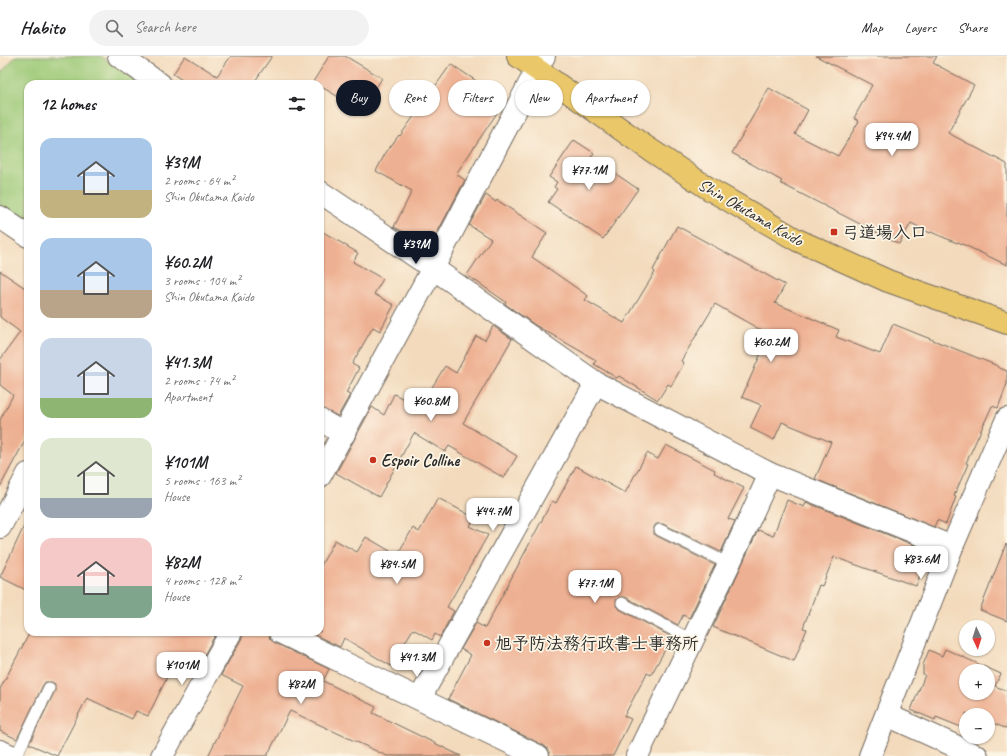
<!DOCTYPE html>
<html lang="en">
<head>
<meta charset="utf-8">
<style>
	:root { --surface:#fff; --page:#f2f2f2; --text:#202124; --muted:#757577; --line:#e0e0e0; --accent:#111827 }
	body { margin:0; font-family:Caveat,"Klee One",sans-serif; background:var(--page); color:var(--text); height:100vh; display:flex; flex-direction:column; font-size:15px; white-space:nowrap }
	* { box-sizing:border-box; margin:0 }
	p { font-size:13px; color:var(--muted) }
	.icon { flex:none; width:22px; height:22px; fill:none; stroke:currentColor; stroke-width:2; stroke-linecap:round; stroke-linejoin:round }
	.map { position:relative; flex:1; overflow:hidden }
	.details { position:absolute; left:24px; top:24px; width:300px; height:556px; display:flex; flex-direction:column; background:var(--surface); border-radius:12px; box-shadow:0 1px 3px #0004 }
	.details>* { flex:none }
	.top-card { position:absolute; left:336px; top:24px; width:380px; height:36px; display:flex; gap:8px }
	.needle { width:26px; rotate:176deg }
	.controls { position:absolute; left:959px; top:564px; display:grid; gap:8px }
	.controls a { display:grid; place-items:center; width:36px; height:36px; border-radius:50%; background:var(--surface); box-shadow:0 1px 3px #0004; font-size:20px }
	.price { position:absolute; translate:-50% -34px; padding:0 9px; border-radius:8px; background:#fff; color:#222; font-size:13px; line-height:26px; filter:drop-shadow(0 1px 2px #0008) }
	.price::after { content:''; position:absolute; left:50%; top:24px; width:12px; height:9px; margin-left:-6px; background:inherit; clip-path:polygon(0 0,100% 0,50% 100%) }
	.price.active { background:var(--accent); color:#fff }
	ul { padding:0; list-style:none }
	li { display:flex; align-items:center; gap:12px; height:100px; padding:0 16px }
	li span { display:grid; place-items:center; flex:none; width:112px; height:80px; border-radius:12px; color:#555 }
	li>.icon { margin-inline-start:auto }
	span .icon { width:48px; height:48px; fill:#fffc; stroke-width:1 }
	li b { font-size:17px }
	h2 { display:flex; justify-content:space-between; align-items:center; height:48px; padding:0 16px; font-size:17px }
	.chip { padding:0 14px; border-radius:18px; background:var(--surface); box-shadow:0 1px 3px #0004; font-size:14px; line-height:36px }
	.chip.active { background:var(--accent); color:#fff }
	header { display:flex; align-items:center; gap:24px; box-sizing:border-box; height:56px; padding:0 20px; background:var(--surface); border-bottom:1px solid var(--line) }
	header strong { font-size:19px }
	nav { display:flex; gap:22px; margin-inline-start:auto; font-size:14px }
	.search { width:280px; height:36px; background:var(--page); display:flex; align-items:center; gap:10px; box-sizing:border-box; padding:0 14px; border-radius:22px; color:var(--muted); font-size:15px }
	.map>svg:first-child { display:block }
</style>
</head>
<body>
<header>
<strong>Habito</strong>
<div class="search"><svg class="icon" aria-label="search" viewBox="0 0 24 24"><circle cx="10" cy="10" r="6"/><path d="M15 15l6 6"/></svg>Search here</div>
<nav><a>Map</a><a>Layers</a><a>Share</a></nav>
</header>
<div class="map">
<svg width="1007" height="700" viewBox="0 0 1007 700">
	<rect width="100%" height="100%" fill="#fcf5e5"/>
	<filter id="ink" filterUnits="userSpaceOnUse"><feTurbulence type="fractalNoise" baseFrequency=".025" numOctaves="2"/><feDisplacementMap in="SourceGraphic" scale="8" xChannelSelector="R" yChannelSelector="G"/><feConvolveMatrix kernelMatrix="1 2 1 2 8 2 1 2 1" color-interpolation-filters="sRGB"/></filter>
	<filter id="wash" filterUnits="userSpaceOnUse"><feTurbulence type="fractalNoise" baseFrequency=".012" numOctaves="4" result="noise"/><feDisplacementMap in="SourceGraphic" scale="16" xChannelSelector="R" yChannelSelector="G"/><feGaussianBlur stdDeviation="0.9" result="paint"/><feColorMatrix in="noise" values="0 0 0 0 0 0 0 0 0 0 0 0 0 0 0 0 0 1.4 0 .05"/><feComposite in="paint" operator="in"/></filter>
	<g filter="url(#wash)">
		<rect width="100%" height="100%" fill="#f3dabc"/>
		<polygon fill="#9cc977" stroke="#647a51" points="16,0 101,0 141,28 28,28 28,172 0,153 0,18"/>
		<g id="blocks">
			<g fill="#eeb092" fill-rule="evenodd">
				<polygon points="185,0 217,20 231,0 272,0 253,28 188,28 173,18"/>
				<polygon points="329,0 345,0 382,22 362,55 320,30 320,28 313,26"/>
				<polygon points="816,0 937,0 933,7 974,29 948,77 1007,108 1007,209 958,186 957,187 931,176 930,177 911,167 899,188 780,127 782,125 732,97 769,32 808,54 795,78 838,100 859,65 854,62 872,29"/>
				<polygon points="451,8 497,39 493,45 501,51 456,118 465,124 436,179 433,178 427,188 394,171 412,135 376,115 385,98 399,79 400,80"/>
				<polygon points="574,84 594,97 591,101 638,133 603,183 548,146 557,133 554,131 557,126 549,121"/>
				<polygon points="486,139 496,146 497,144 547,177 532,201 588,240 585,244 624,267 655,216 653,214 677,170 785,229 775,247 839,274 836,281 880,298 893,268 998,310 997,311 1007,315 1007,328 998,352 992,350 966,407 968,408 954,440 956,441 946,468 937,464 934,471 815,423 831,386 782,366 774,384 750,372 761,349 742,341 762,295 757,292 766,277 715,248 681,305 684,307 671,330 668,328 658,344 619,320 617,322 594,308 596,304 535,269 505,248 506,246 467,219 491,183 469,169"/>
				<polygon points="320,174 358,197 353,206 383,223 374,238 394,249 380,275 373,271 352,308 359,312 346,337 350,339 338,360 320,352"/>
				<polygon points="0,215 28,234 28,379 0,431 0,364 13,339 0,329 0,304 20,276 0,261"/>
				<polygon points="493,270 512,283 463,367 517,400 504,422 449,390 445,396 414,377 379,441 336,417 372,351 384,359 394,338 420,351 445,310 456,317 476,280 485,284"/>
				<polygon points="666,389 715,414 714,417 744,432 728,463 735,465 721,496 663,468 656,468 654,471 654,478 657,480 715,509 689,562 683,559 678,569 625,541 619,541 616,544 616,550 619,553 672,581 651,619 647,617 624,660 631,663 613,700 550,700 548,693 543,689 448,643 471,599 461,593 476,567 485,572 552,445 556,447 576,410 625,437 647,397 658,403"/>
				<polygon points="438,442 475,462 470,470 488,479 447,551 454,555 440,581 435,578 432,584 413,573 391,610 344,582 340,591 309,576 320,576 320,511 335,484 357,496 366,481 397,499 413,472 419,476"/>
				<polygon points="787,444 804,451 806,446 926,494 921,505 925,506 916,530 834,501 822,530 819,529 803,572 807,573 794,605 713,571 758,474 773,480"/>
				<polygon points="28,462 28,535 0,521"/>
				<polygon points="1006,488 1007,489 1007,565 980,554"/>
				<polygon points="30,576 217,576 199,608 194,605 189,615 174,607 148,660 136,655 132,663 87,642 57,700 29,688 55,635 55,628 52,626 45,626 43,629 17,683 0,675 0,633"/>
				<polygon points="243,576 268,576 270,583 275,587 329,613 323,625 376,651 373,657 461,700 387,700 290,655 267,700 208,700 243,630 221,619 242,582"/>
				<path d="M945,593L1001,618L995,630L1007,635V673L988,665V659H972L966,657V673L936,661L935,664L911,654L925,619L923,618V609L929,594L942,600ZM966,615H988V637H966Z"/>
			</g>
		</g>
	</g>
	<g filter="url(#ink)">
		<use href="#blocks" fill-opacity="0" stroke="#71685e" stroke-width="1"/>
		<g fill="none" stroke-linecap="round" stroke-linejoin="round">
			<g stroke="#71685e" stroke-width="12">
				<g id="lane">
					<polyline points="660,474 729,508"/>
					<polyline points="622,547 692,584"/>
					<polyline points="16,700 49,632"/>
				</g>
			</g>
			<g stroke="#71685e" stroke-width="24">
				<g id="street">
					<polyline points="119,0 160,28"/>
					<polyline points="320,136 433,212 596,327 770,418 952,491"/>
					<polyline points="0,161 28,180"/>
					<polyline points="320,364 344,378"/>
					<polyline points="320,420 433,212 544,0"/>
					<polyline points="0,471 28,418"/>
					<polyline points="280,576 538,700"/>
					<polyline points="420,642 596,327"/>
					<polyline points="887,659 977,700"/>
					<polyline points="0,695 11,700"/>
					<polyline points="162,700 231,576"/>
					<polyline points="637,700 729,508 770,418"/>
					<polyline points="870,700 952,491 1007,363"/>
				</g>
			</g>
			<g stroke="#71685e" stroke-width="24">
				<polyline id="primary" points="518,0 643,89 711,134 797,184 888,225 1007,267"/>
			</g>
			<use href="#lane" stroke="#fff" stroke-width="11"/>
			<use href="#street" stroke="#fff" stroke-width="22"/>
			<use href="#primary" stroke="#eac769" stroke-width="22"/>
		</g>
	</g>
	<g fill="#c8321e" stroke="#fcf5e5" stroke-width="1.5">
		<rect x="830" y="172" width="8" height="8" rx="2"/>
		<circle cx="373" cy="404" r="4"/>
		<circle cx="487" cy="587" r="4"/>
	</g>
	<g text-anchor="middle" stroke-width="3.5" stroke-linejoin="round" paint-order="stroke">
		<g font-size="17" fill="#2b2b2b" stroke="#fcf5e5">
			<text transform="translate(751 156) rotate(30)" y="6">Shin Okutama Kaido</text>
		</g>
		<g font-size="17" font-weight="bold" fill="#2b2b2b" stroke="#fcf5e5" text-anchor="start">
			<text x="842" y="182">弓道場入口</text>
			<text x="381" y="410">Espoir Colline</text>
			<text x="495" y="593">旭予防法務行政書士事務所</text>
		</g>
	</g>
</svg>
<div class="controls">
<a><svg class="needle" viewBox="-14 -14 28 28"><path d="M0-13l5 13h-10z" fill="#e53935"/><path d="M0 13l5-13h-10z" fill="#757577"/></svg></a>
<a>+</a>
<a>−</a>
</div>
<b class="price" style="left:892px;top:101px">¥94.4M</b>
<b class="price" style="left:589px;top:135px">¥77.1M</b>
<b class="price active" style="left:416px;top:209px">¥39M</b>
<b class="price" style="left:771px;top:307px">¥60.2M</b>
<b class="price" style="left:431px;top:366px">¥60.8M</b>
<b class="price" style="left:493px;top:476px">¥44.7M</b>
<b class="price" style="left:921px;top:524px">¥83.6M</b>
<b class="price" style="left:397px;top:529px">¥84.5M</b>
<b class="price" style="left:595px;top:548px">¥77.1M</b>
<b class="price" style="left:417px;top:622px">¥41.3M</b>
<b class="price" style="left:182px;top:630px">¥101M</b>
<b class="price" style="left:301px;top:649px">¥82M</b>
<div class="top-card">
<a class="chip active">Buy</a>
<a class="chip">Rent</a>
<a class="chip">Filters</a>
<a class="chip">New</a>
<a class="chip">Apartment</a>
</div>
<section class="details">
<h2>12 homes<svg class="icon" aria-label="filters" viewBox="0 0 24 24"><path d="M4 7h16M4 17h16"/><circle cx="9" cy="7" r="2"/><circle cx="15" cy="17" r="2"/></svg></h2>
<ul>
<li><span style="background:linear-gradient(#a9c7e8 65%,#c2b280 0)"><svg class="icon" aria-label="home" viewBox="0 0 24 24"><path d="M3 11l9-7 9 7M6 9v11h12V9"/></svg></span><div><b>¥39M</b><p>2 rooms · 64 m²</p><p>Shin Okutama Kaido</p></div></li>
<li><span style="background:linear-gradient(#a9c7e8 65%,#b9a48a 0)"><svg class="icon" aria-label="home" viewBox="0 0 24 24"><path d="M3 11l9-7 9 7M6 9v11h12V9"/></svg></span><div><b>¥60.2M</b><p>3 rooms · 104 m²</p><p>Shin Okutama Kaido</p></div></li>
<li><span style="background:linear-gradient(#c9d6e8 75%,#8fb573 0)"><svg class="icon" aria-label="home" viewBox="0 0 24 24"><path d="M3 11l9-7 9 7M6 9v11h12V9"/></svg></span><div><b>¥41.3M</b><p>2 rooms · 74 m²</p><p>Apartment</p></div></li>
<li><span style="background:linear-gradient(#dfe7d0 75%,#9aa5b1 0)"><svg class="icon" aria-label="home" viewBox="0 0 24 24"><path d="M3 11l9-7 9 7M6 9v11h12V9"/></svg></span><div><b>¥101M</b><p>5 rooms · 163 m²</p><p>House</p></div></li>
<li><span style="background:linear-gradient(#f6c9c9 60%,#7fa58c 0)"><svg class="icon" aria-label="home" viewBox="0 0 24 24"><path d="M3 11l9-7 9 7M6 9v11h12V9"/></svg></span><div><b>¥82M</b><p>4 rooms · 128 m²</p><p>House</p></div></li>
</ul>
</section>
</div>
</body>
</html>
